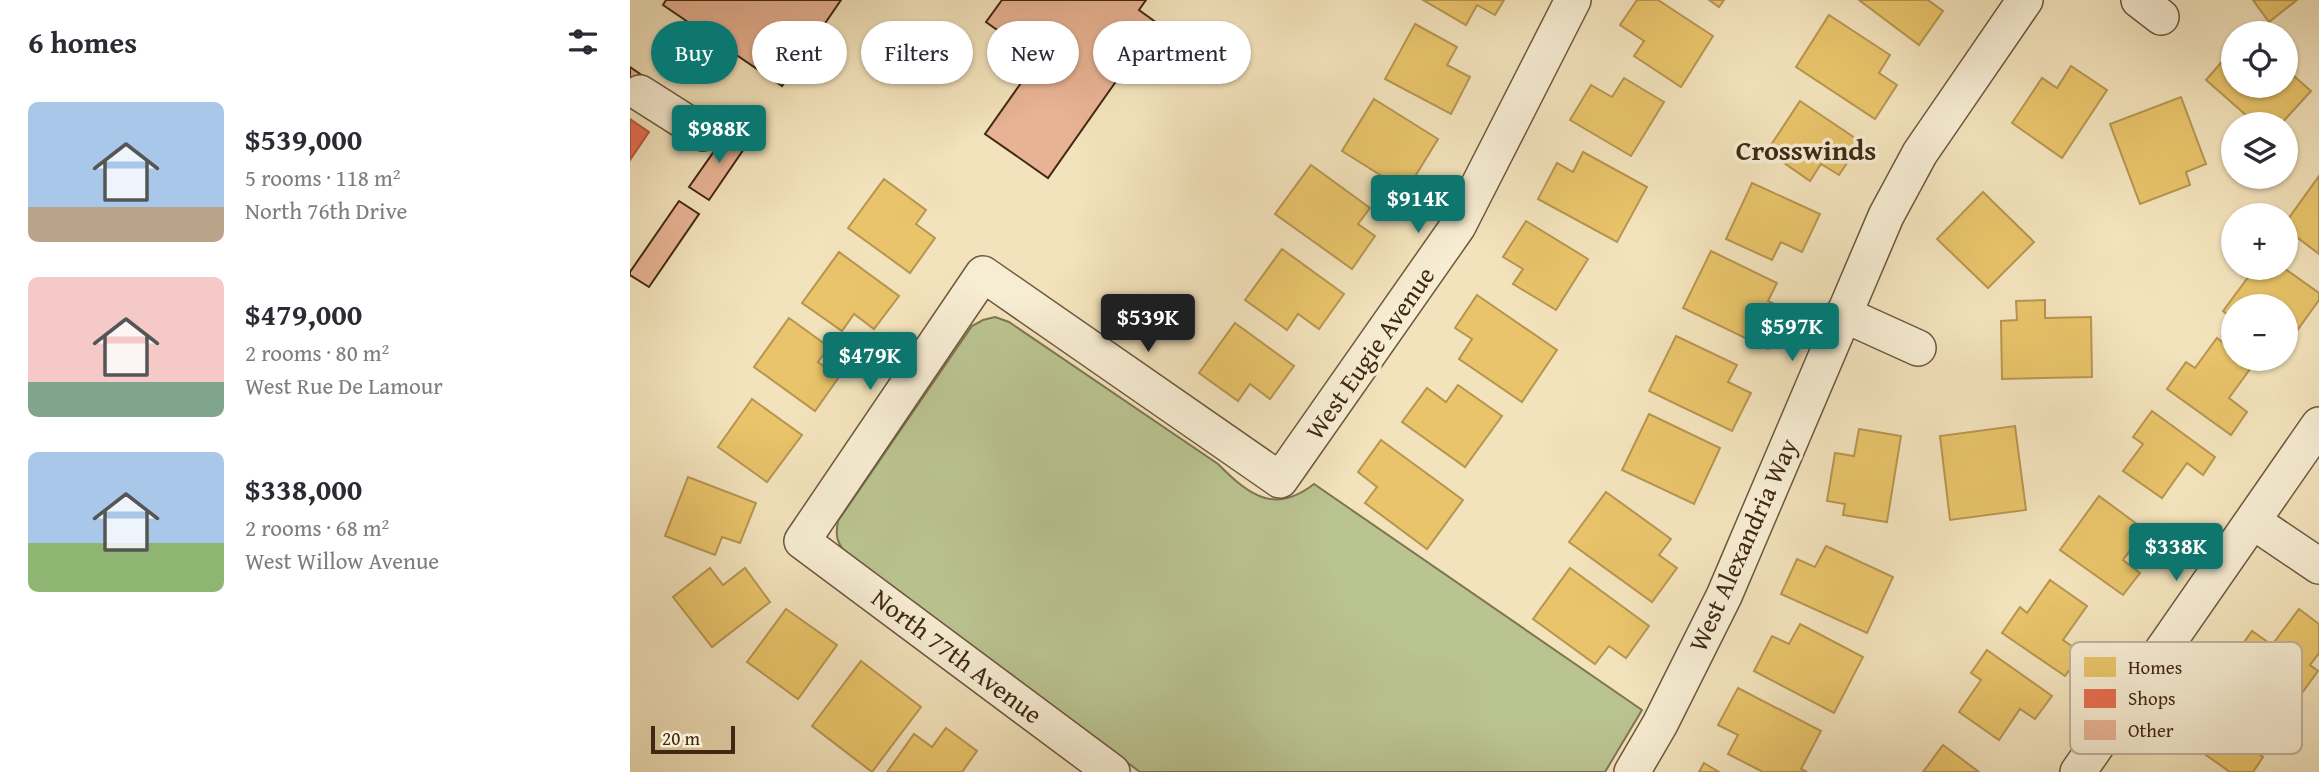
<!DOCTYPE html>
<html lang="en">
<head>
<meta charset="utf-8">
<style>
	:root { --surface:#fff; --page:#f7f7f7; --text:#2b2b33; --muted:#7c7c81; --accent:#0f766e }
	body { margin:0; font-family:"Gentium Book Plus",serif; background:var(--page); color:var(--text); height:100vh; display:flex; flex-direction:column; font-size:26px; white-space:nowrap }
	* { box-sizing:border-box; margin:0 }
	p { font-size:23px; color:var(--muted) }
	.icon { flex:none; width:38px; height:38px; fill:none; stroke:currentColor; stroke-width:2; stroke-linecap:round; stroke-linejoin:round }
	.map { position:relative; flex:1; overflow:hidden }
	.drawer { display:flex; flex-direction:column; background:var(--surface); width:630px }
	.drawer>* { flex:none }
	.top-card { position:absolute; left:21px; top:21px; width:665px; height:63px; display:flex; gap:14px }
	.fabs { position:absolute; left:1591px; top:21px; display:grid; gap:14px }
	.fabs a { display:grid; place-items:center; width:77px; height:77px; border-radius:50%; background:var(--surface); box-shadow:0 2px 5px #0004; font-size:35px }
	.scale { position:absolute; left:21px; bottom:18px; width:84px; box-sizing:border-box; padding-left:7px; border:4px solid #412813; border-top:0; font-size:19px; line-height:24px; white-space:nowrap; color:#412813; -webkit-text-stroke:5px #f7edd3; paint-order:stroke }
	.price { position:absolute; translate:-50% -60px; padding:0 16px; border-radius:7px; background:var(--accent); color:#fff; font-size:23px; line-height:46px; filter:drop-shadow(0 2px 4px #0008) }
	.price::after { content:''; position:absolute; left:50%; top:42px; width:21px; height:16px; margin-left:-10px; background:inherit; clip-path:polygon(0 0,100% 0,50% 100%) }
	.price.current { background:#222; color:#fff }
	ul { padding:0; list-style:none }
	li { display:flex; align-items:center; gap:21px; height:175px; padding:0 28px }
	li span { display:grid; place-items:center; flex:none; width:196px; height:140px; border-radius:10px; color:#555 }
	li>.icon { margin-inline-start:auto }
	span .icon { width:84px; height:84px; fill:#fffc; stroke-width:1 }
	li b { font-size:30px }
	h2 { display:flex; justify-content:space-between; align-items:center; height:84px; padding:0 28px; font-size:30px }
	.pill { padding:0 24px; border-radius:32px; background:var(--surface); box-shadow:0 2px 5px #0004; font-size:24px; line-height:63px }
	.pill.current { background:var(--accent); color:#fff }
	main { display:flex; flex:1; min-height:0 }
	.map>svg:first-child { display:block }
</style>
</head>
<body>
<main>
<section class="drawer">
<h2>6 homes<svg class="icon" aria-label="filters" viewBox="0 0 24 24"><path d="M4 7h16M4 17h16"/><circle cx="9" cy="7" r="2"/><circle cx="15" cy="17" r="2"/></svg></h2>
<ul>
<li><span style="background:linear-gradient(#a9c7e8 75%,#b9a48a 0)"><svg class="icon" aria-label="home" viewBox="0 0 24 24"><path d="M3 11l9-7 9 7M6 9v11h12V9"/></svg></span><div><b>$539,000</b><p>5 rooms · 118 m²</p><p>North 76th Drive</p></div></li>
<li><span style="background:linear-gradient(#f6c9c9 75%,#7fa58c 0)"><svg class="icon" aria-label="home" viewBox="0 0 24 24"><path d="M3 11l9-7 9 7M6 9v11h12V9"/></svg></span><div><b>$479,000</b><p>2 rooms · 80 m²</p><p>West Rue De Lamour</p></div></li>
<li><span style="background:linear-gradient(#a9c7e8 65%,#8fb573 0)"><svg class="icon" aria-label="home" viewBox="0 0 24 24"><path d="M3 11l9-7 9 7M6 9v11h12V9"/></svg></span><div><b>$338,000</b><p>2 rooms · 68 m²</p><p>West Willow Avenue</p></div></li>
</ul>
</section>
<div class="map">
<svg width="1689" height="772" viewBox="0 0 1689 772">
	<rect width="100%" height="100%" fill="#f3e3bc"/>
	<filter id="stains"><feTurbulence type="fractalNoise" baseFrequency=".00286" numOctaves="4"/><feColorMatrix values="0 0 0 0 .2 0 0 0 0 .09 0 0 0 0 .02 0 0 0 .5 -.17"/></filter>
	<radialGradient id="worn" r=".72"><stop offset=".6" stop-color="#630" stop-opacity="0"/><stop offset="1" stop-color="#630" stop-opacity=".3"/></radialGradient>
	<path fill="#bac491" stroke="#7e7652" stroke-width="2" d="M365,317L379,322L588,464C619,495 644,515 684,484L1012,710L975,772H510L217,555C207,543 205,536 208,521L342,326L353,320Z"/>
	<g fill="#e9c46a" stroke="#b79550" stroke-width="2">
		<polygon points="793,0 874,0 865,15 847,5 836,25"/>
		<polygon points="1007,0 1028,0 1083,36 1051,87 1004,56 1014,41 990,25"/>
		<polygon points="1079,0 1094,0 1089,7"/>
		<polygon points="1229,0 1298,0 1313,11 1289,45"/>
		<polygon points="1623,0 1667,0 1639,22"/>
		<polygon points="1199,15 1260,55 1249,73 1267,85 1245,119 1166,67"/>
		<polygon points="785,24 827,47 817,65 840,77 821,114 755,79"/>
		<polygon points="1603,49 1603,86 1656,86 1656,69 1681,91 1651,124 1626,124 1576,80"/>
		<polygon points="1441,66 1477,90 1432,158 1382,123 1412,78 1427,88"/>
		<polygon points="994,78 1034,102 1001,156 940,120 961,85 982,97"/>
		<polygon points="1551,97 1576,164 1556,172 1560,185 1510,204 1480,124"/>
		<polygon points="744,99 808,139 776,191 712,151"/>
		<polygon points="1170,101 1231,142 1209,175 1191,164 1180,181 1137,151"/>
		<polygon points="953,152 1017,187 987,242 908,199 927,163 943,172"/>
		<polygon points="681,165 740,208 728,224 745,236 722,269 645,214"/>
		<polygon points="1689,176 1689,254 1656,229 1656,222"/>
		<polygon points="254,179 296,210 286,224 305,238 280,273 218,228"/>
		<polygon points="1122,183 1190,214 1172,252 1151,242 1142,260 1096,239"/>
		<polygon points="1353,192 1404,242 1358,288 1307,239"/>
		<polygon points="896,221 958,259 926,310 883,284 893,269 873,257"/>
		<polygon points="652,249 714,294 689,329 668,314 657,330 615,300"/>
		<polygon points="1081,251 1147,283 1138,301 1157,310 1138,349 1053,308"/>
		<polygon points="209,252 269,296 244,329 224,314 212,331 172,303"/>
		<polygon points="1625,268 1654,268 1689,293 1689,300 1656,346 1656,306 1603,306 1603,319 1593,311"/>
		<polygon points="847,295 927,350 892,402 829,359 842,339 825,328"/>
		<polygon points="1415,300 1415,318 1461,317 1462,377 1372,379 1371,321 1387,320 1386,301"/>
		<polygon points="159,318 199,347 188,362 209,377 185,411 124,367"/>
		<polygon points="605,323 664,366 640,399 620,384 608,401 569,373"/>
		<polygon points="1046,336 1107,365 1098,382 1121,393 1102,431 1019,391"/>
		<polygon points="1587,338 1603,350 1603,359 1615,359 1623,365 1599,398 1617,412 1601,435 1537,389 1556,362 1565,368"/>
		<polygon points="828,385 872,416 835,467 772,422 797,388 816,402"/>
		<polygon points="122,399 172,435 137,482 88,447"/>
		<polygon points="1522,411 1585,457 1573,475 1557,463 1532,498 1493,471 1513,444 1503,437"/>
		<polygon points="1019,414 1090,448 1064,504 992,470"/>
		<polygon points="1385,426 1396,510 1320,520 1310,436"/>
		<polygon points="1229,429 1271,436 1257,522 1213,515 1215,504 1197,501 1205,453 1224,456"/>
		<polygon points="751,440 833,500 797,549 735,503 747,487 728,472"/>
		<polygon points="58,477 126,503 110,543 92,537 85,555 35,536"/>
		<polygon points="976,492 1041,539 1029,555 1047,568 1022,602 939,542"/>
		<polygon points="1469,496 1515,530 1493,560 1510,573 1493,595 1430,550"/>
		<polygon points="1196,546 1263,577 1237,633 1151,594 1167,559 1185,567"/>
		<polygon points="80,568 93,585 115,568 140,602 82,647 43,597"/>
		<polygon points="940,568 1019,626 996,658 979,646 965,664 903,619"/>
		<polygon points="1420,580 1457,606 1433,640 1452,653 1435,676 1372,633 1390,607 1397,613"/>
		<polygon points="156,609 207,645 168,699 117,662"/>
		<polygon points="1669,609 1689,624 1689,653 1680,665 1688,671 1669,697 1607,652 1622,631 1642,645"/>
		<polygon points="1170,624 1233,657 1204,713 1124,671 1142,636 1159,644"/>
		<polygon points="1357,650 1422,696 1405,719 1390,709 1369,740 1329,712 1351,680 1341,673"/>
		<polygon points="231,661 291,707 242,772 182,726"/>
		<polygon points="1108,688 1191,731 1171,769 1177,772 1133,772 1098,754 1108,735 1088,725"/>
		<polygon points="1603,693 1643,721 1623,749 1633,757 1623,772 1600,772 1549,736 1565,713 1581,724"/>
		<polygon points="316,728 347,751 332,772 257,772 284,734 302,747"/>
		<polygon points="1313,745 1349,772 1293,772"/>
		<polygon points="1074,763 1089,772 1069,772"/>
	</g>
	<polygon fill="#e76f51" stroke="#b55a3e" stroke-width="2" points="0,119 19,132 0,160"/>
	<g fill="#e8b394" stroke="#412813" stroke-width="2">
		<polygon points="36,0 211,0 152,86 33,5"/>
		<polygon points="372,0 516,0 509,10 527,23 418,178 355,134 408,59 356,22"/>
		<polygon points="0,67 19,80 0,108"/>
		<polygon points="99,130 118,143 79,200 59,187"/>
		<polygon points="49,201 69,214 19,287 0,275 0,272"/>
	</g>
	<g fill="none" stroke-linecap="round" stroke-linejoin="round">
		<g stroke="#6e573d" stroke-width="38">
			<g id="minor">
				<polyline points="1509,0 1531,17"/>
				<polyline points="10,93 73,133"/>
				<polyline points="1213,314 1288,348"/>
				<polyline points="1624,522 1689,566"/>
				<polyline points="482,772 172,541 353,274 650,480 828,226 943,0"/>
				<polyline points="1002,772 1030,724 1094,596 1256,216 1290,153 1395,0"/>
				<polyline points="1448,772 1689,425"/>
			</g>
		</g>
		<use href="#minor" stroke="#f7edd3" stroke-width="35"/>
	</g>
	<g text-anchor="middle" stroke-width="7" stroke-linejoin="round" paint-order="stroke">
		<g font-size="26" fill="#412813" stroke="#f7edd3">
			<text transform="translate(740 353) rotate(-55)" y="9">West Eugie Avenue</text>
			<text transform="translate(1113 545) rotate(-66)" y="9">West Alexandria Way</text>
			<text transform="translate(327 656) rotate(37)" y="9">North 77th Avenue</text>
		</g>
		<g font-size="28" font-weight="bold" fill="#412813" stroke="#f7edd3">
			<text x="1176" y="160">Crosswinds</text>
		</g>
	</g>
	<rect x="1440" y="642" width="232" height="112" rx="10" fill="#f7edd3" stroke="#c0b299" stroke-width="2"/>
	<rect x="1454" y="657" width="32" height="20" fill="#e9c46a"/>
	<rect x="1454" y="689" width="32" height="19" fill="#e76f51"/>
	<rect x="1454" y="720" width="32" height="20" fill="#e8b394"/>
	<g font-size="19" fill="#412813">
		<text x="1498" y="674">Homes</text>
		<text x="1498" y="705">Shops</text>
		<text x="1498" y="737">Other</text>
	</g>
	<rect width="100%" height="100%" filter="url(#stains)"/>
	<rect width="100%" height="100%" fill="url(#worn)"/>
</svg>
<div class="fabs">
<a><svg class="icon" aria-label="locate" viewBox="0 0 24 24"><circle cx="12" cy="12" r="6"/><path d="M12 2v4M12 18v4M2 12h4M18 12h4"/></svg></a>
<a><svg class="icon" aria-label="layers" viewBox="0 0 24 24"><path d="M12 4l9 5-9 5-9-5zM3 14l9 5 9-5"/></svg></a>
<a>+</a>
<a>−</a>
</div>
<div class="scale">20 m</div>
<b class="price" style="left:89px;top:165px">$988K</b>
<b class="price" style="left:788px;top:235px">$914K</b>
<b class="price current" style="left:518px;top:354px">$539K</b>
<b class="price" style="left:1162px;top:363px">$597K</b>
<b class="price" style="left:240px;top:392px">$479K</b>
<b class="price" style="left:1546px;top:583px">$338K</b>
<div class="top-card">
<a class="pill current">Buy</a>
<a class="pill">Rent</a>
<a class="pill">Filters</a>
<a class="pill">New</a>
<a class="pill">Apartment</a>
</div>
</div>
</main>
</body>
</html>
